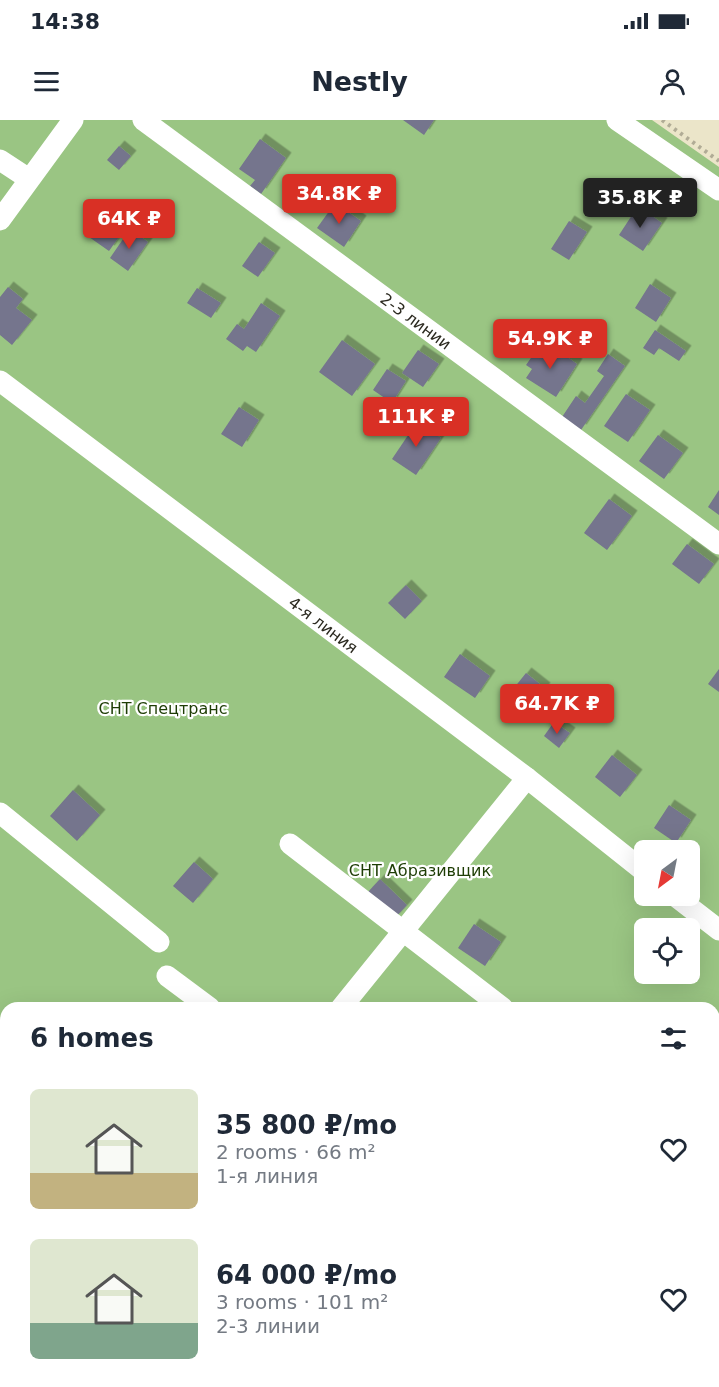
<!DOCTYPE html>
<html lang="en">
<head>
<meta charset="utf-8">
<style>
	:root { --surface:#fff; --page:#f2f2f3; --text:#1f2937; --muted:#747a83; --accent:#d93025 }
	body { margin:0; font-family:"DejaVu Sans",sans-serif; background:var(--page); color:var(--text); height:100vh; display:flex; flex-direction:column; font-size:22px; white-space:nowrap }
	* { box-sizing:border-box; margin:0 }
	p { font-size:20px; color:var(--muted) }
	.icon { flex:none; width:33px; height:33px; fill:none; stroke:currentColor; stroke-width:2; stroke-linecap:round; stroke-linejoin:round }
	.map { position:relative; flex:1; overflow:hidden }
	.side { position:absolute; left:0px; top:882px; width:720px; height:386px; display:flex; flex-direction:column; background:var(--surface); border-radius:18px 18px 0 0; box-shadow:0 6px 24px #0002 }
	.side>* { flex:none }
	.needle { width:39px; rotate:212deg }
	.buttons { position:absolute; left:634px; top:720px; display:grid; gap:12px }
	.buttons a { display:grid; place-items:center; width:66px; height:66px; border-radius:9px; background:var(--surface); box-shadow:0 6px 24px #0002; font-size:30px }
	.price { position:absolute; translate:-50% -51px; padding:0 14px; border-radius:6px; background:var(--accent); color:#fff; font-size:20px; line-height:39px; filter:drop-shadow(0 2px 3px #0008) }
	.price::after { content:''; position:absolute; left:50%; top:36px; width:18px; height:14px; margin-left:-9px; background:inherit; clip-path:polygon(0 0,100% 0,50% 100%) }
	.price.active { background:#222; color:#fff }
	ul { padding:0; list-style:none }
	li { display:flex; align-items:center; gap:18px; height:150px; padding:0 30px }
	li span { display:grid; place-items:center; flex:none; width:168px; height:120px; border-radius:9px; color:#555 }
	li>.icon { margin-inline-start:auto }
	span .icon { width:72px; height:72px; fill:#fffc; stroke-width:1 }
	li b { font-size:26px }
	h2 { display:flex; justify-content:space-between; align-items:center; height:72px; padding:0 30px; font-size:26px }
	.status { display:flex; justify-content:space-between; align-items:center; height:42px; padding:0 30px; background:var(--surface); direction:ltr }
	.status svg { height:16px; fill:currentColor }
	header { display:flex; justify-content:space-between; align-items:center; height:78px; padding:0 30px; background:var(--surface); font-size:27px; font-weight:600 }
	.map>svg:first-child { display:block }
</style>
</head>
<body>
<div class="status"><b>14:38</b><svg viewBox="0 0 49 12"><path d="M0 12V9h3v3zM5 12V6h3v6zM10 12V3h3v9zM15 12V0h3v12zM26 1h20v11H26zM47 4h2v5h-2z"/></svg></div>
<header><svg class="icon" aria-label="menu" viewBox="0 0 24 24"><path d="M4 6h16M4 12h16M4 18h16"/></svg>Nestly<svg class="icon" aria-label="person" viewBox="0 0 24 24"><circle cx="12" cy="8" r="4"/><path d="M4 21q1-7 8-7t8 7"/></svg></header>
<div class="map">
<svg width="719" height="1267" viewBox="0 0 719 1267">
	<defs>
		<filter id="shadow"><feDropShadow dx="5.5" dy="-5.5" stdDeviation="0" flood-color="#0004"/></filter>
	</defs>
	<rect width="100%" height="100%" fill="#ebe5c9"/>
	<path fill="#9ac583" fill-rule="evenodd" d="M0,0H652L719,47V1267H0ZM645,730H690V776H645ZM645,808H690V854H645ZM6,888H714V1262H6Z"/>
	<g fill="#74748d" filter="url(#shadow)">
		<polygon points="403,0 434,0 424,15"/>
		<polygon points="260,19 286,38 261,74 250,66 255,60 239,49"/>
		<polygon points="119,26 131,36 119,50 107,40"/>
		<polygon points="335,83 361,101 344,127 317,108"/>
		<polygon points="638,86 662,103 643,131 619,115"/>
		<polygon points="101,100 121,114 109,131 89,117"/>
		<polygon points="569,101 587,112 569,140 551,129"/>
		<polygon points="130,109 148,122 128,151 110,138"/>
		<polygon points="259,122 275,133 258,157 242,146"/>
		<polygon points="650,164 671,178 656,202 635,188"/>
		<polygon points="8,167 23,179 16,188 32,200 12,225 0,215 0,177"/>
		<polygon points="197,168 221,183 211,198 187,183"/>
		<polygon points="261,183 280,196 256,232 247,226 243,231 226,219 237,204 244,209"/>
		<polygon points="655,210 686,231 679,241 659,228 654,235 643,228"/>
		<polygon points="342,220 375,244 352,276 319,252"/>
		<polygon points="549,224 577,244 556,277 526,258 532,249 526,245 538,228 544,232"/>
		<polygon points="418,230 439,244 423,267 402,253"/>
		<polygon points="608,234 625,246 581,310 562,297 576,276 585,283 604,256 597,251"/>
		<polygon points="387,249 406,261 392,283 373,270"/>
		<polygon points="626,274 650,290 628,322 604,306"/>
		<polygon points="239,287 259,300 242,327 221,314"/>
		<polygon points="417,302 441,318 416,355 392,339"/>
		<polygon points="658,315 683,333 664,359 639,341"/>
		<polygon points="719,370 719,395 708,387"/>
		<polygon points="609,379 632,396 607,430 584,413"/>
		<polygon points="687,424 714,444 699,464 672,444"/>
		<polygon points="406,465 422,481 405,499 388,483"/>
		<polygon points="460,534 490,556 475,578 444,557"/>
		<polygon points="719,549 719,572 708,564"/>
		<polygon points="526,553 545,568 521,598 502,583"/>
		<polygon points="554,602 570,613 559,628 544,616"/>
		<polygon points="612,635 637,655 620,677 595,657"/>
		<polygon points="73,670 100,695 77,721 50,696"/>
		<polygon points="669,685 691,700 676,723 654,708"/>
		<polygon points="194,742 213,759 193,783 173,766"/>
		<polygon points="380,759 407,785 394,799 367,773"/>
		<polygon points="474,804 501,822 485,846 458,828"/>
	</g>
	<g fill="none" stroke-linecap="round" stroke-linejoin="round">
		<polyline stroke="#b1ac96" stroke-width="4" stroke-dasharray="3 4.5" stroke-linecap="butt" points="662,0 719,41"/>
		<g stroke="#fff" stroke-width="21">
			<path id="s1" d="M143,0L719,424"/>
			<polyline points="617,0 719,70"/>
			<polyline points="0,40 29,59"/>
			<polyline points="0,100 73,0"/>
			<path id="s2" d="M0,261L527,658L645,752"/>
			<polyline points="0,693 159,822"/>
			<polyline points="290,724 503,888"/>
			<polyline points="675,776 719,810"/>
			<polyline points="167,856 210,888"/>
			<polyline points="341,888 527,658"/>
			<polyline points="0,1021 6,1025"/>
			<polyline points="714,1053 719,1057"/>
			<polyline points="295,1262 301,1267"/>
			<polyline points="459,1262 467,1267"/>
			<polyline points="693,1262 701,1267"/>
			<polyline points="87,1267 93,1262"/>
		</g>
	</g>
	<g text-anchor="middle" stroke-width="4.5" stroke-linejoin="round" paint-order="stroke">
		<g font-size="16" fill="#2c2a20" stroke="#fff">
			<text dy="6" stroke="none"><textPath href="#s1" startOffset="339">2-3 линии</textPath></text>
			<text dy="6" stroke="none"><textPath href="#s2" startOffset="405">4-я линия</textPath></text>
		</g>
		<g font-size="16" fill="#1e3d05" stroke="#fff">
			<text x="163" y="594">СНТ Спецтранс</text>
			<text x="420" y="756">СНТ Абразивщик</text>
		</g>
	</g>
</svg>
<div class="buttons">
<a><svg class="needle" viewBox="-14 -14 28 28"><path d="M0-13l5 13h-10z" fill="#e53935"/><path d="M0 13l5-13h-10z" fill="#747a83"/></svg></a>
<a><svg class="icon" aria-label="locate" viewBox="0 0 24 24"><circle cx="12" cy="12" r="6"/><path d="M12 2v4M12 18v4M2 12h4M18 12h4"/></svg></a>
</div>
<b class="price" style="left:339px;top:105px">34.8K ₽</b>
<b class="price active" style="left:640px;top:109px">35.8K ₽</b>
<b class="price" style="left:129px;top:130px">64K ₽</b>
<b class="price" style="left:550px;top:250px">54.9K ₽</b>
<b class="price" style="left:416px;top:328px">111K ₽</b>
<b class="price" style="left:557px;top:615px">64.7K ₽</b>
<section class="side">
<h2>6 homes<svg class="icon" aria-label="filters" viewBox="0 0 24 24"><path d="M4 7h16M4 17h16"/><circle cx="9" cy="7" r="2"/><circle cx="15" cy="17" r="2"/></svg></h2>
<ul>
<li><span style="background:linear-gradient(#dfe7d0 70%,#c2b280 0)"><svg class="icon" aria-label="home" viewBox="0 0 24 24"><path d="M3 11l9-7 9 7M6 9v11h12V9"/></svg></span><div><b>35 800 ₽/mo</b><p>2 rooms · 66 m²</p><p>1-я линия</p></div><svg class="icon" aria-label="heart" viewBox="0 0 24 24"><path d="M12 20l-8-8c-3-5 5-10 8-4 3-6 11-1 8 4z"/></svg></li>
<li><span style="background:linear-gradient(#dfe7d0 70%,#7fa58c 0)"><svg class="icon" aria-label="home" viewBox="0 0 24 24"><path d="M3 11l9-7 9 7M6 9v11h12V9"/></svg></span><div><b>64 000 ₽/mo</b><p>3 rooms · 101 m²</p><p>2-3 линии</p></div><svg class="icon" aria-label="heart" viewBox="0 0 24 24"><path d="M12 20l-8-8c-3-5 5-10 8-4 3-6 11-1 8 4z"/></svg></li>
</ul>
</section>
</div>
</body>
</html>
